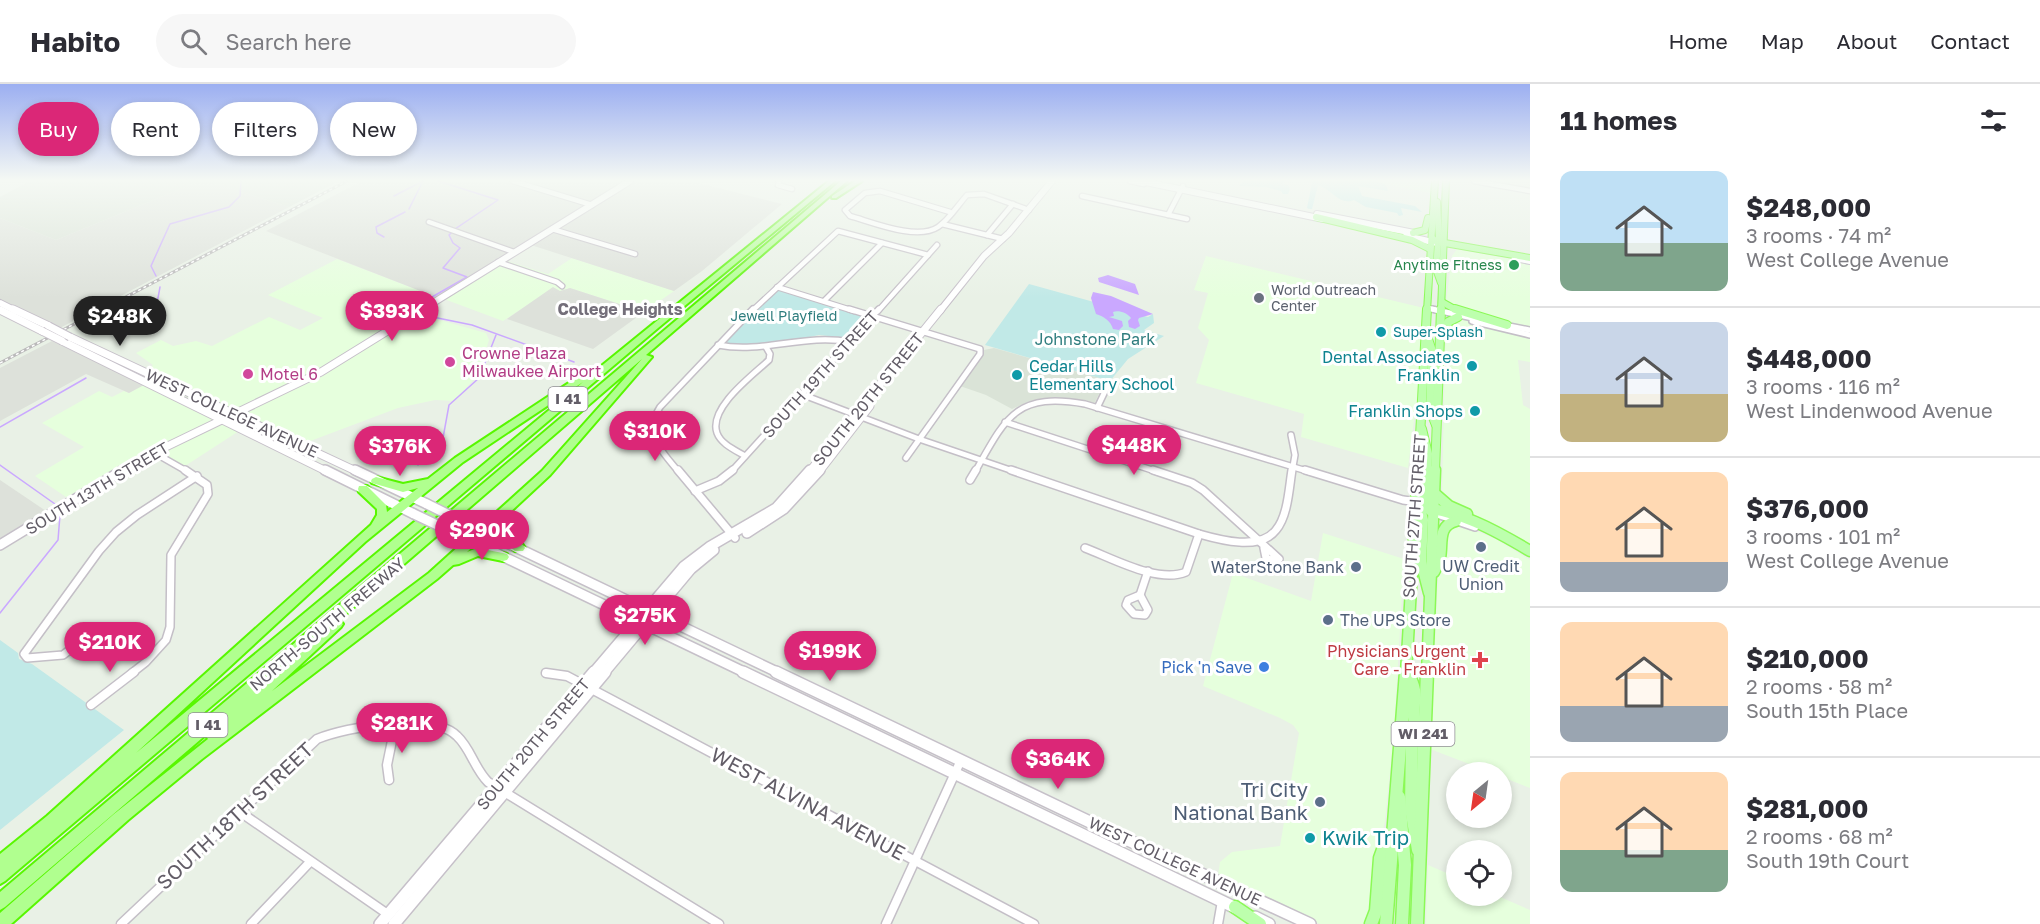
<!DOCTYPE html>
<html lang="en">
<head>
<meta charset="utf-8">
<style>
	:root { --surface:#fff; --page:#f7f7f7; --text:#2b2b33; --muted:#7c7c81; --line:#e1e1e2; --accent:#db2777 }
	body { margin:0; font-family:"Golos Text",sans-serif; background:var(--page); color:var(--text); height:100vh; display:flex; flex-direction:column; font-size:22px; white-space:nowrap }
	* { box-sizing:border-box; margin:0 }
	p { font-size:20px; color:var(--muted) }
	.icon { flex:none; width:33px; height:33px; fill:none; stroke:currentColor; stroke-width:2; stroke-linecap:round; stroke-linejoin:round }
	.map { position:relative; flex:1; overflow:hidden }
	.side { display:flex; flex-direction:column; background:var(--surface); width:510px }
	.side>* { flex:none }
	.guide { position:absolute; left:18px; top:18px; width:570px; height:54px; display:flex; gap:12px }
	.needle { width:39px; rotate:209deg }
	.buttons { position:absolute; left:1446px; top:678px; display:grid; gap:12px }
	.buttons a { display:grid; place-items:center; width:66px; height:66px; border-radius:50%; background:var(--surface); box-shadow:0 3px 9px #0003; font-size:30px }
	.price { position:absolute; translate:-50% -51px; padding:0 14px; border-radius:21px; background:var(--accent); color:#fff; font-size:20px; line-height:39px; filter:drop-shadow(0 2px 3px #0008) }
	.price::after { content:''; position:absolute; left:50%; top:36px; width:18px; height:14px; margin-left:-9px; background:inherit; clip-path:polygon(0 0,100% 0,50% 100%) }
	.price.current { background:#222; color:#fff }
	ul { padding:0; list-style:none }
	li { display:flex; align-items:center; gap:18px; height:150px; padding:0 30px }
	li+li { border-top:2px solid var(--line) }
	li span { display:grid; place-items:center; flex:none; width:168px; height:120px; border-radius:12px; color:#555 }
	li>.icon { margin-inline-start:auto }
	span .icon { width:72px; height:72px; fill:#fffc; stroke-width:1 }
	li b { font-size:26px }
	h2 { display:flex; justify-content:space-between; align-items:center; height:72px; padding:0 30px; font-size:26px }
	.pill { padding:0 21px; border-radius:27px; background:var(--surface); box-shadow:0 3px 9px #0003; font-size:21px; line-height:54px }
	.pill.current { background:var(--accent); color:#fff }
	header { display:flex; align-items:center; gap:36px; box-sizing:border-box; height:84px; padding:0 30px; background:var(--surface); border-bottom:2px solid var(--line) }
	header strong { font-size:28px }
	nav { display:flex; gap:33px; margin-inline-start:auto; font-size:21px }
	.search { width:420px; height:54px; background:var(--page); display:flex; align-items:center; gap:15px; box-sizing:border-box; padding:0 21px; border-radius:33px; color:var(--muted); font-size:22px }
	main { display:flex; flex:1; min-height:0 }
	.map>svg:first-child { display:block }
</style>
</head>
<body>
<header>
<strong>Habito</strong>
<div class="search"><svg class="icon" aria-label="search" viewBox="0 0 24 24"><circle cx="10" cy="10" r="6"/><path d="M15 15l6 6"/></svg>Search here</div>
<nav><a>Home</a><a>Map</a><a>About</a><a>Contact</a></nav>
</header>
<main>
<div class="map">
<svg width="1530" height="840" viewBox="0 0 1530 840">
	<rect width="100%" height="100%" fill="#e9f1e6"/>
	<g fill="#e6ffdd">
		<polygon points="1365,97 1432,97 1431,109 1389,101"/>
		<polygon points="1457,165 1530,179 1530,278 1518,276 1523,321 1530,325 1530,461 1507,446 1462,427 1442,413 1445,266 1450,224 1446,218 1452,172"/>
		<polygon points="1206,172 1424,224 1420,284 1413,287 1402,286 1402,288 1419,296 1408,384 1301,353 1304,330 1196,299 1209,256 1198,244 1208,209 1194,206"/>
		<polygon points="572,174 674,207 644,228 570,204 560,207 553,204 503,237 444,215 504,176 548,190"/>
		<polygon points="337,175 436,213 411,228 486,249 489,256 478,291 454,317 435,316 398,324 305,359 256,336 185,382 152,365 69,415 35,392 84,363 42,339 99,307 112,313 124,307 129,309 161,291 150,285 153,281 136,269 161,256 173,262 196,257 212,262 269,233 300,246 323,234 268,211"/>
		<polygon points="1459,440 1496,455 1530,476 1530,704 1502,693 1502,688 1490,688 1430,665 1438,493 1442,477 1444,448"/>
		<polygon points="1323,449 1404,475 1394,649 1385,737 1377,773 1373,822 1367,840 1320,840 1218,792 1220,778 1232,768 1280,762 1299,649 1293,641 1280,634 1203,602 1233,489 1311,517"/>
		<polygon points="1428,781 1456,793 1456,812 1498,812 1530,826 1530,840 1426,840"/>
	</g>
	<g fill="#dde1da">
		<polygon points="200,97 207,97 289,123 60,244 0,216 0,134 56,156"/>
		<polygon points="362,97 624,97 436,213 266,147"/>
		<polygon points="634,97 691,97 782,120 702,187 674,207 531,161"/>
		<polygon points="553,203 560,207 570,204 644,228 593,265 507,235"/>
		<polygon points="52,257 144,301 129,309 86,290 0,337 0,284"/>
		<polygon points="0,396 46,427 0,456"/>
	</g>
	<g fill="#dae3d7">
		<polygon points="30,97 200,97 56,156 0,134 0,113"/>
		<polygon points="207,97 339,97 289,123"/>
		<polygon points="994,264 1106,296 1094,320 1067,314 1049,314 1030,317 1012,325 986,311 960,302 984,266"/>
	</g>
	<g fill="#c1e9e7">
		<polygon points="1244,97 1284,97 1283,100 1288,101 1290,105 1288,110 1283,110 1281,107 1266,103 1239,102"/>
		<path d="M1305,97H1377L1386,101L1388,107L1358,102L1362,112L1415,122L1422,128L1401,124L1403,131L1399,132L1397,129L1366,123L1354,116C1339,122 1332,105 1318,101L1312,125H1309L1307,124L1312,99Z"/>
		<polygon points="1029,200 1148,233 1153,230 1154,239 1144,246 1164,252 1128,275 1110,297 985,261"/>
		<polygon points="778,205 869,233 848,254 819,251 754,264 723,260"/>
		<polygon points="0,556 18,569 19,575 32,580 124,646 0,746"/>
	</g>
	<g fill="#caa8ff">
		<polygon points="1108,191 1135,200 1139,211 1099,198 1098,194"/>
		<path d="M1093,208L1111,212L1153,230L1139,234L1138,236L1140,242L1135,245L1129,243L1128,237L1131,234C1127,229 1119,226 1113,228L1114,232L1109,233L1122,237L1123,242L1119,246L1113,245C1111,237 1103,232 1096,230L1091,214Z"/>
	</g>
	<g fill="none" stroke-linecap="round" stroke-linejoin="round">
		<g stroke="#caa8ff" stroke-width="1.5">
			<polyline points="438,97 498,116 455,145"/>
			<polyline points="394,112 423,97"/>
			<polyline points="409,125 423,97"/>
			<polyline points="384,153 377,149 376,143 405,128"/>
			<polyline points="156,192 151,182 170,140 229,123 240,112 241,97"/>
			<polyline points="432,213 467,193 443,184 460,164 453,159 449,151 451,149"/>
			<polyline points="412,226 425,217"/>
			<polyline points="423,231 472,241 574,278"/>
			<polyline points="119,259 158,214 160,203"/>
			<polyline points="0,343 86,294"/>
			<polyline points="0,381 55,420"/>
			<polyline points="418,381 441,365 449,321 479,294 496,251"/>
			<polyline points="0,529 58,456 60,431"/>
		</g>
		<g stroke="#c4bfc7" stroke-width="7">
			<g id="street-far3">
				<polyline points="513,97 592,121"/>
				<polyline points="779,97 778,101 792,105"/>
				<polyline points="1130,97 1144,100"/>
				<polyline points="1474,97 1530,107"/>
				<polyline points="1082,112 1187,135"/>
				<path d="M950,128L880,107L865,109L845,126L850,132C872,138 917,157 938,143C949,136 958,121 967,111L984,110L1029,126"/>
				<polyline points="1168,131 1183,102"/>
				<polyline points="429,138 514,168"/>
				<polyline points="942,140 1003,155"/>
				<polyline points="552,145 635,170"/>
				<polyline points="987,151 1013,120"/>
				<polyline points="498,178 557,198 562,202"/>
				<polyline points="777,203 854,227"/>
				<polyline points="824,217 882,159"/>
				<polyline points="1428,224 1439,227"/>
				<polyline points="752,227 838,147 928,171"/>
				<polyline points="878,227 937,161"/>
			</g>
		</g>
		<g stroke="#c4bfc7" stroke-width="8">
			<g id="street-far2">
				<polyline points="849,225 980,265 980,270 906,374"/>
				<polyline points="1432,225 1477,235"/>
				<polyline points="1472,237 1530,251"/>
				<polyline points="1504,241 1530,246"/>
				<path d="M718,261C763,270 805,249 850,258"/>
				<polyline points="801,310 919,355 1016,388"/>
				<polyline points="1097,324 1109,299"/>
				<polyline points="1005,338 1158,388"/>
				<polyline points="1291,351 1295,371 1292,388"/>
				<polyline points="153,368 188,388"/>
				<path d="M745,372C735,366 721,360 717,349C708,324 753,291 769,276L770,270L766,263"/>
				<path d="M679,388C662,368 643,350 660,323L753,225"/>
				<polyline points="731,388 879,225"/>
				<path d="M975,388C1006,333 1016,308 1085,320L1310,388"/>
			</g>
		</g>
		<g stroke="#c4bfc7" stroke-width="10">
			<g id="street-far1">
				<polyline points="678,386 735,454"/>
				<path d="M1011,386L1199,450C1220,456 1260,467 1276,446C1288,432 1289,404 1292,386"/>
				<polyline points="1153,386 1192,399 1203,406 1279,475 1273,477 1266,474 1264,464"/>
				<polyline points="1305,386 1403,416 1418,418"/>
				<polyline points="970,396 976,386"/>
				<polyline points="695,407 719,397 733,386"/>
				<polyline points="1437,430 1475,443"/>
				<path d="M1085,464C1112,474 1158,500 1186,488L1199,450"/>
				<polygon points="1140,511 1148,526 1145,531 1134,530 1126,521 1128,516"/>
				<polyline points="1140,511 1148,487"/>
				<polyline points="84,555 63,571 27,574 24,570 99,467 116,448 137,431 197,392"/>
				<polyline points="132,589 146,578 166,556 170,543 171,471 208,410 207,401 185,386"/>
			</g>
		</g>
		<g stroke="#c4bfc7" stroke-width="11">
			<g id="street">
				<polyline points="546,589 567,592 1034,840"/>
				<polyline points="91,621 134,588"/>
				<polyline points="389,696 387,681 395,642"/>
				<polyline points="240,728 389,831"/>
				<path d="M121,840L317,655C347,643 432,627 457,652C471,665 474,684 488,698L719,840"/>
				<polyline points="251,840 309,779"/>
				<polyline points="886,840 961,676"/>
				<polyline points="1218,840 1222,817"/>
			</g>
		</g>
		<g stroke="#c6c0c9" stroke-width="8">
			<g id="secondary-far3">
				<polyline points="1141,97 1323,135"/>
				<polyline points="1317,130 1414,149"/>
				<polyline points="1406,152 1437,159"/>
				<polyline points="1515,174 1530,177"/>
				<polyline points="0,219 16,227"/>
				<polyline points="420,227 630,97"/>
				<polyline points="940,227 984,172 1009,149 1052,97"/>
			</g>
		</g>
		<g stroke="#c6c0c9" stroke-width="9">
			<g id="secondary-far2">
				<polyline points="13,225 49,242"/>
				<polyline points="0,226 42,247"/>
				<polyline points="70,253 358,388"/>
				<polyline points="62,257 328,388"/>
				<polyline points="121,388 145,373 321,288 423,225"/>
				<polyline points="809,388 941,225"/>
				<polyline points="819,388 870,322"/>
			</g>
		</g>
		<g stroke="#c6c0c9" stroke-width="12">
			<g id="secondary-far1">
				<polyline points="325,386 414,430"/>
				<polyline points="355,386 427,420"/>
				<polyline points="463,438 779,589"/>
				<polyline points="452,448 746,589"/>
				<polyline points="747,449 784,425 820,386"/>
				<polyline points="0,461 123,386"/>
				<polyline points="593,589 684,482 709,463 776,424 810,386"/>
				<polyline points="604,589 691,485 714,466"/>
			</g>
		</g>
		<g stroke="#c6c0c9" stroke-width="14">
			<g id="secondary">
				<polyline points="743,588 1238,825"/>
				<polyline points="776,588 1117,751 1310,840"/>
				<polyline points="1255,833 1269,840"/>
				<polyline points="380,840 594,588"/>
				<polyline points="394,840 605,588"/>
			</g>
		</g>
		<g stroke="#8bf956" stroke-width="8">
			<g id="primary-far3">
				<polyline points="1437,118 1439,155 1443,159"/>
				<polyline points="1316,133 1412,156 1430,165"/>
				<polyline points="1413,149 1425,146 1428,134"/>
				<polyline points="1432,154 1438,159 1436,185 1441,199"/>
				<polyline points="1439,158 1530,174"/>
				<polyline points="1442,218 1458,227"/>
				<polyline points="1427,227 1435,97"/>
				<polyline points="1441,227 1446,97"/>
			</g>
		</g>
		<g stroke="#8bf956" stroke-width="10">
			<g id="primary-far2">
				<polyline points="1455,225 1507,241"/>
				<polyline points="1446,250 1448,238 1458,233"/>
				<polyline points="1428,255 1432,267 1432,289 1439,294"/>
				<polyline points="1424,291 1431,299 1430,326 1436,341"/>
				<polyline points="1422,345 1428,370 1427,388"/>
				<polyline points="1418,388 1427,225"/>
				<polyline points="1435,388 1441,225"/>
			</g>
		</g>
		<g stroke="#8bf956" stroke-width="13">
			<g id="primary-far1">
				<polyline points="1427,386 1425,420 1431,427"/>
				<polyline points="1434,409 1449,422 1467,430"/>
				<polyline points="1419,420 1423,436 1421,478 1429,509"/>
				<path d="M1415,423C1457,425 1495,446 1530,467"/>
				<path d="M1434,488C1436,484 1439,479 1440,474C1443,459 1437,442 1456,437"/>
				<polyline points="1406,586 1408,589"/>
				<polyline points="1406,589 1418,386"/>
				<polyline points="1427,589 1435,386"/>
			</g>
		</g>
		<g stroke="#8bf956" stroke-width="15">
			<g id="primary">
				<path d="M1407,588C1410,594 1413,600 1414,606C1416,622 1408,636 1423,647"/>
				<polyline points="1402,639 1408,645 1412,654 1411,724 1418,766"/>
				<polyline points="1399,713 1405,781 1402,840"/>
				<polyline points="1235,823 1260,840"/>
				<polyline points="1371,840 1376,827 1380,774 1388,752"/>
				<polyline points="1386,840 1406,588"/>
				<polyline points="1417,840 1427,588"/>
			</g>
		</g>
		<g stroke="#58f700" stroke-width="4">
			<g id="highway">
				<path d="M829,97H835L658,244L5,797L0,800V770L47,732L371,441L377,431V425L359,408L358,405L359,402H367L386,421L387,428L418,404L403,408L372,399L371,397L372,395L376,393L403,400L428,395L455,374L587,287L590,286L594,288ZM583,298L136,669L365,458L463,378Z"/>
				<path d="M841,97H847L646,271L652,273L550,391L507,431L504,438L505,445L523,461L525,464L523,467H515L496,450L494,443L467,468L477,464L503,469L507,470L509,473L507,476L503,477L478,472L459,480L453,481L437,495L202,675L128,736L11,840H0V829L114,730L208,655L206,652L208,649L5,823L0,826V808ZM642,275L542,387L429,489L272,607L341,543L343,540L339,536Z"/>
				<polygon points="855,97 862,97 836,114 832,114 832,112"/>
			</g>
		</g>
		<use href="#street-far3" stroke="#fff" stroke-width="4.5"/>
		<use href="#street-far2" stroke="#fff" stroke-width="5"/>
		<use href="#street-far1" stroke="#fff" stroke-width="7"/>
		<use href="#street" stroke="#fff" stroke-width="8"/>
		<use href="#secondary-far3" stroke="#fff" stroke-width="6"/>
		<use href="#secondary-far2" stroke="#fff" stroke-width="7"/>
		<use href="#secondary-far1" stroke="#fff" stroke-width="9"/>
		<use href="#secondary" stroke="#fff" stroke-width="11"/>
		<use href="#primary-far3" stroke="#bdffad" stroke-width="6"/>
		<use href="#primary-far2" stroke="#bdffad" stroke-width="8"/>
		<use href="#primary-far1" stroke="#bdffad" stroke-width="10"/>
		<use href="#primary" stroke="#bdffad" stroke-width="12"/>
		<use href="#highway" fill="#b0ff8f" fill-rule="evenodd"/>
		<g stroke="#bab9ba" stroke-width="3">
			<polyline id="rail" points="0,279 347,97"/>
		</g>
		<use href="#rail" stroke="#fff" stroke-width="1.5" stroke-dasharray="3" stroke-linecap="butt"/>
		<g stroke="#c6c0c9" stroke-width="9" stroke-linecap="butt">
			<g id="secondary-bridge-far1">
				<polyline points="49,242 70,253"/>
				<polyline points="42,247 62,257"/>
			</g>
		</g>
		<g stroke="#c6c0c9" stroke-width="12" stroke-linecap="butt">
			<g id="secondary-bridge">
				<polyline points="427,420 463,438"/>
				<polyline points="414,430 452,448"/>
			</g>
		</g>
		<use href="#secondary-bridge-far1" stroke="#fff" stroke-width="7"/>
		<use href="#secondary-bridge" stroke="#fff" stroke-width="9"/>
	</g>
	<linearGradient id="sky" x2="0" y2="1"><stop stop-color="#9caff1"/><stop offset="0.45" stop-color="#f5f9f4"/><stop offset="1" stop-color="#f5f9f4" stop-opacity="0"/></linearGradient>
	<rect width="1530" height="214" fill="url(#sky)"/>
	<circle fill="#2e9e5b" stroke="#fff" stroke-width="2" cx="1514" cy="181" r="6"/>
	<circle fill="#6b7280" stroke="#fff" stroke-width="2" cx="1259" cy="214" r="6"/>
	<g fill="#0f9aa8" stroke="#fff" stroke-width="2">
		<circle cx="1381" cy="248" r="6"/>
		<circle cx="1472" cy="282" r="6"/>
		<circle cx="1017" cy="291" r="6"/>
		<circle cx="1475" cy="327" r="6"/>
		<circle cx="1310" cy="754" r="6"/>
	</g>
	<g fill="#d1479c" stroke="#fff" stroke-width="2">
		<circle cx="450" cy="278" r="6"/>
		<circle cx="248" cy="290" r="6"/>
	</g>
	<g fill="#5c6f8a" stroke="#fff" stroke-width="2">
		<circle cx="1481" cy="463" r="6"/>
		<circle cx="1356" cy="483" r="6"/>
		<circle cx="1328" cy="536" r="6"/>
		<circle cx="1320" cy="718" r="6"/>
	</g>
	<path fill="#e0444e" stroke="#fff" stroke-width="2" d="M1477 567h6v6h6v6h-6v6h-6v-6h-6v-6h6z"/>
	<circle fill="#3f7fe0" stroke="#fff" stroke-width="2" cx="1264" cy="583" r="6"/>
	<g text-anchor="middle" stroke-width="6" stroke-linejoin="round" paint-order="stroke">
		<g font-size="14" fill="#27864d" stroke="#fff" text-anchor="end">
			<text x="1502" y="186">Anytime Fitness</text>
		</g>
		<g font-size="14" fill="#5b616d" stroke="#fff" text-anchor="start">
			<text x="1271" y="211">World Outreach<tspan x="1271" dy="16">Center</tspan></text>
		</g>
		<g font-size="14" fill="#2e7d7e" stroke="#fff">
			<text x="784" y="237">Jewell Playfield</text>
		</g>
		<g font-size="14" fill="#0d838f" stroke="#fff" text-anchor="start">
			<text x="1393" y="253">Super-Splash</text>
		</g>
		<g fill="#fff" stroke="#918e95" stroke-width="1.5">
			<rect x="548.5" y="303" width="39" height="24" rx="4.5"/>
			<rect x="188.5" y="629" width="39" height="24" rx="4.5"/>
			<rect x="1391.5" y="638" width="63" height="24" rx="4.5"/>
		</g>
		<g font-size="15" font-weight="bold" fill="#625d67">
			<text x="568" y="320">I 41</text>
			<text x="208" y="646">I 41</text>
			<text x="1423" y="655">WI 241</text>
		</g>
		<g font-size="16" font-weight="bold" fill="#736e79" stroke="#fff">
			<text x="620" y="231">College Heights</text>
		</g>
		<g font-size="16" fill="#2e7d7e" stroke="#fff">
			<text x="1095" y="261">Johnstone Park</text>
		</g>
		<g font-size="16" fill="#b23c85" stroke="#fff" text-anchor="start">
			<text x="462" y="275">Crowne Plaza<tspan x="462" dy="18">Milwaukee Airport</tspan></text>
			<text x="260" y="296">Motel 6</text>
		</g>
		<g font-size="16" fill="#0d838f" stroke="#fff" text-anchor="end">
			<text x="1460" y="279">Dental Associates<tspan x="1460" dy="18">Franklin</tspan></text>
			<text x="1029" y="288" text-anchor="start">Cedar Hills<tspan x="1029" dy="18">Elementary School</tspan></text>
			<text x="1463" y="333">Franklin Shops</text>
		</g>
		<g font-size="16" fill="#625d67" stroke="#fff">
			<text transform="translate(820 290) rotate(-48)" y="6">SOUTH 19TH STREET</text>
			<text transform="translate(868 315) rotate(-51)" y="6">SOUTH 20TH STREET</text>
			<text transform="translate(232 329) rotate(25)" y="6">WEST COLLEGE AVENUE</text>
			<text transform="translate(97 404) rotate(-31)" y="6">SOUTH 13TH STREET</text>
			<text transform="translate(1414 432) rotate(-86)" y="6">SOUTH 27TH STREET</text>
			<text transform="translate(327 540) rotate(-40)" y="6">NORTH-SOUTH FREEWAY</text>
			<text transform="translate(533 660) rotate(-50)" y="6">SOUTH 20TH STREET</text>
			<text transform="translate(1175 777) rotate(25)" y="6">WEST COLLEGE AVENUE</text>
		</g>
		<g font-size="16" fill="#4e5e75" stroke="#fff">
			<text x="1481" y="488">UW Credit<tspan x="1481" dy="18">Union</tspan></text>
			<text x="1344" y="489" text-anchor="end">WaterStone Bank</text>
			<text x="1340" y="542" text-anchor="start">The UPS Store</text>
		</g>
		<g font-size="16" fill="#be3a42" stroke="#fff" text-anchor="end">
			<text x="1466" y="573">Physicians Urgent<tspan x="1466" dy="18">Care - Franklin</tspan></text>
		</g>
		<g font-size="16" fill="#366cbe" stroke="#fff" text-anchor="end">
			<text x="1252" y="589">Pick 'n Save</text>
		</g>
		<g font-size="20" fill="#4e5e75" stroke="#fff" text-anchor="end">
			<text x="1308" y="713">Tri City<tspan x="1308" dy="23">National Bank</tspan></text>
		</g>
		<g font-size="20" fill="#625d67" stroke="#fff">
			<text transform="translate(808 720) rotate(28)" y="7">WEST ALVINA AVENUE</text>
			<text transform="translate(235 732) rotate(-43)" y="7">SOUTH 18TH STREET</text>
		</g>
		<g font-size="20" fill="#0d838f" stroke="#fff" text-anchor="start">
			<text x="1322" y="761">Kwik Trip</text>
		</g>
	</g>
</svg>
<div class="buttons">
<a><svg class="needle" viewBox="-14 -14 28 28"><path d="M0-13l5 13h-10z" fill="#e53935"/><path d="M0 13l5-13h-10z" fill="#7c7c81"/></svg></a>
<a><svg class="icon" aria-label="locate" viewBox="0 0 24 24"><circle cx="12" cy="12" r="6"/><path d="M12 2v4M12 18v4M2 12h4M18 12h4"/></svg></a>
</div>
<b class="price" style="left:392px;top:258px">$393K</b>
<b class="price current" style="left:120px;top:263px">$248K</b>
<b class="price" style="left:655px;top:378px">$310K</b>
<b class="price" style="left:1134px;top:392px">$448K</b>
<b class="price" style="left:400px;top:393px">$376K</b>
<b class="price" style="left:482px;top:477px">$290K</b>
<b class="price" style="left:645px;top:562px">$275K</b>
<b class="price" style="left:110px;top:589px">$210K</b>
<b class="price" style="left:830px;top:598px">$199K</b>
<b class="price" style="left:402px;top:670px">$281K</b>
<b class="price" style="left:1058px;top:706px">$364K</b>
<div class="guide">
<a class="pill current">Buy</a>
<a class="pill">Rent</a>
<a class="pill">Filters</a>
<a class="pill">New</a>
</div>
</div>
<section class="side">
<h2>11 homes<svg class="icon" aria-label="filters" viewBox="0 0 24 24"><path d="M4 7h16M4 17h16"/><circle cx="9" cy="7" r="2"/><circle cx="15" cy="17" r="2"/></svg></h2>
<ul>
<li><span style="background:linear-gradient(#bfe0f5 60%,#7fa58c 0)"><svg class="icon" aria-label="home" viewBox="0 0 24 24"><path d="M3 11l9-7 9 7M6 9v11h12V9"/></svg></span><div><b>$248,000</b><p>3 rooms · 74 m²</p><p>West College Avenue</p></div></li>
<li><span style="background:linear-gradient(#c9d6e8 60%,#c2b280 0)"><svg class="icon" aria-label="home" viewBox="0 0 24 24"><path d="M3 11l9-7 9 7M6 9v11h12V9"/></svg></span><div><b>$448,000</b><p>3 rooms · 116 m²</p><p>West Lindenwood Avenue</p></div></li>
<li><span style="background:linear-gradient(#ffd9b3 75%,#9aa5b1 0)"><svg class="icon" aria-label="home" viewBox="0 0 24 24"><path d="M3 11l9-7 9 7M6 9v11h12V9"/></svg></span><div><b>$376,000</b><p>3 rooms · 101 m²</p><p>West College Avenue</p></div></li>
<li><span style="background:linear-gradient(#ffd9b3 70%,#9aa5b1 0)"><svg class="icon" aria-label="home" viewBox="0 0 24 24"><path d="M3 11l9-7 9 7M6 9v11h12V9"/></svg></span><div><b>$210,000</b><p>2 rooms · 58 m²</p><p>South 15th Place</p></div></li>
<li><span style="background:linear-gradient(#ffd9b3 65%,#7fa58c 0)"><svg class="icon" aria-label="home" viewBox="0 0 24 24"><path d="M3 11l9-7 9 7M6 9v11h12V9"/></svg></span><div><b>$281,000</b><p>2 rooms · 68 m²</p><p>South 19th Court</p></div></li>
</ul>
</section>
</main>
</body>
</html>
